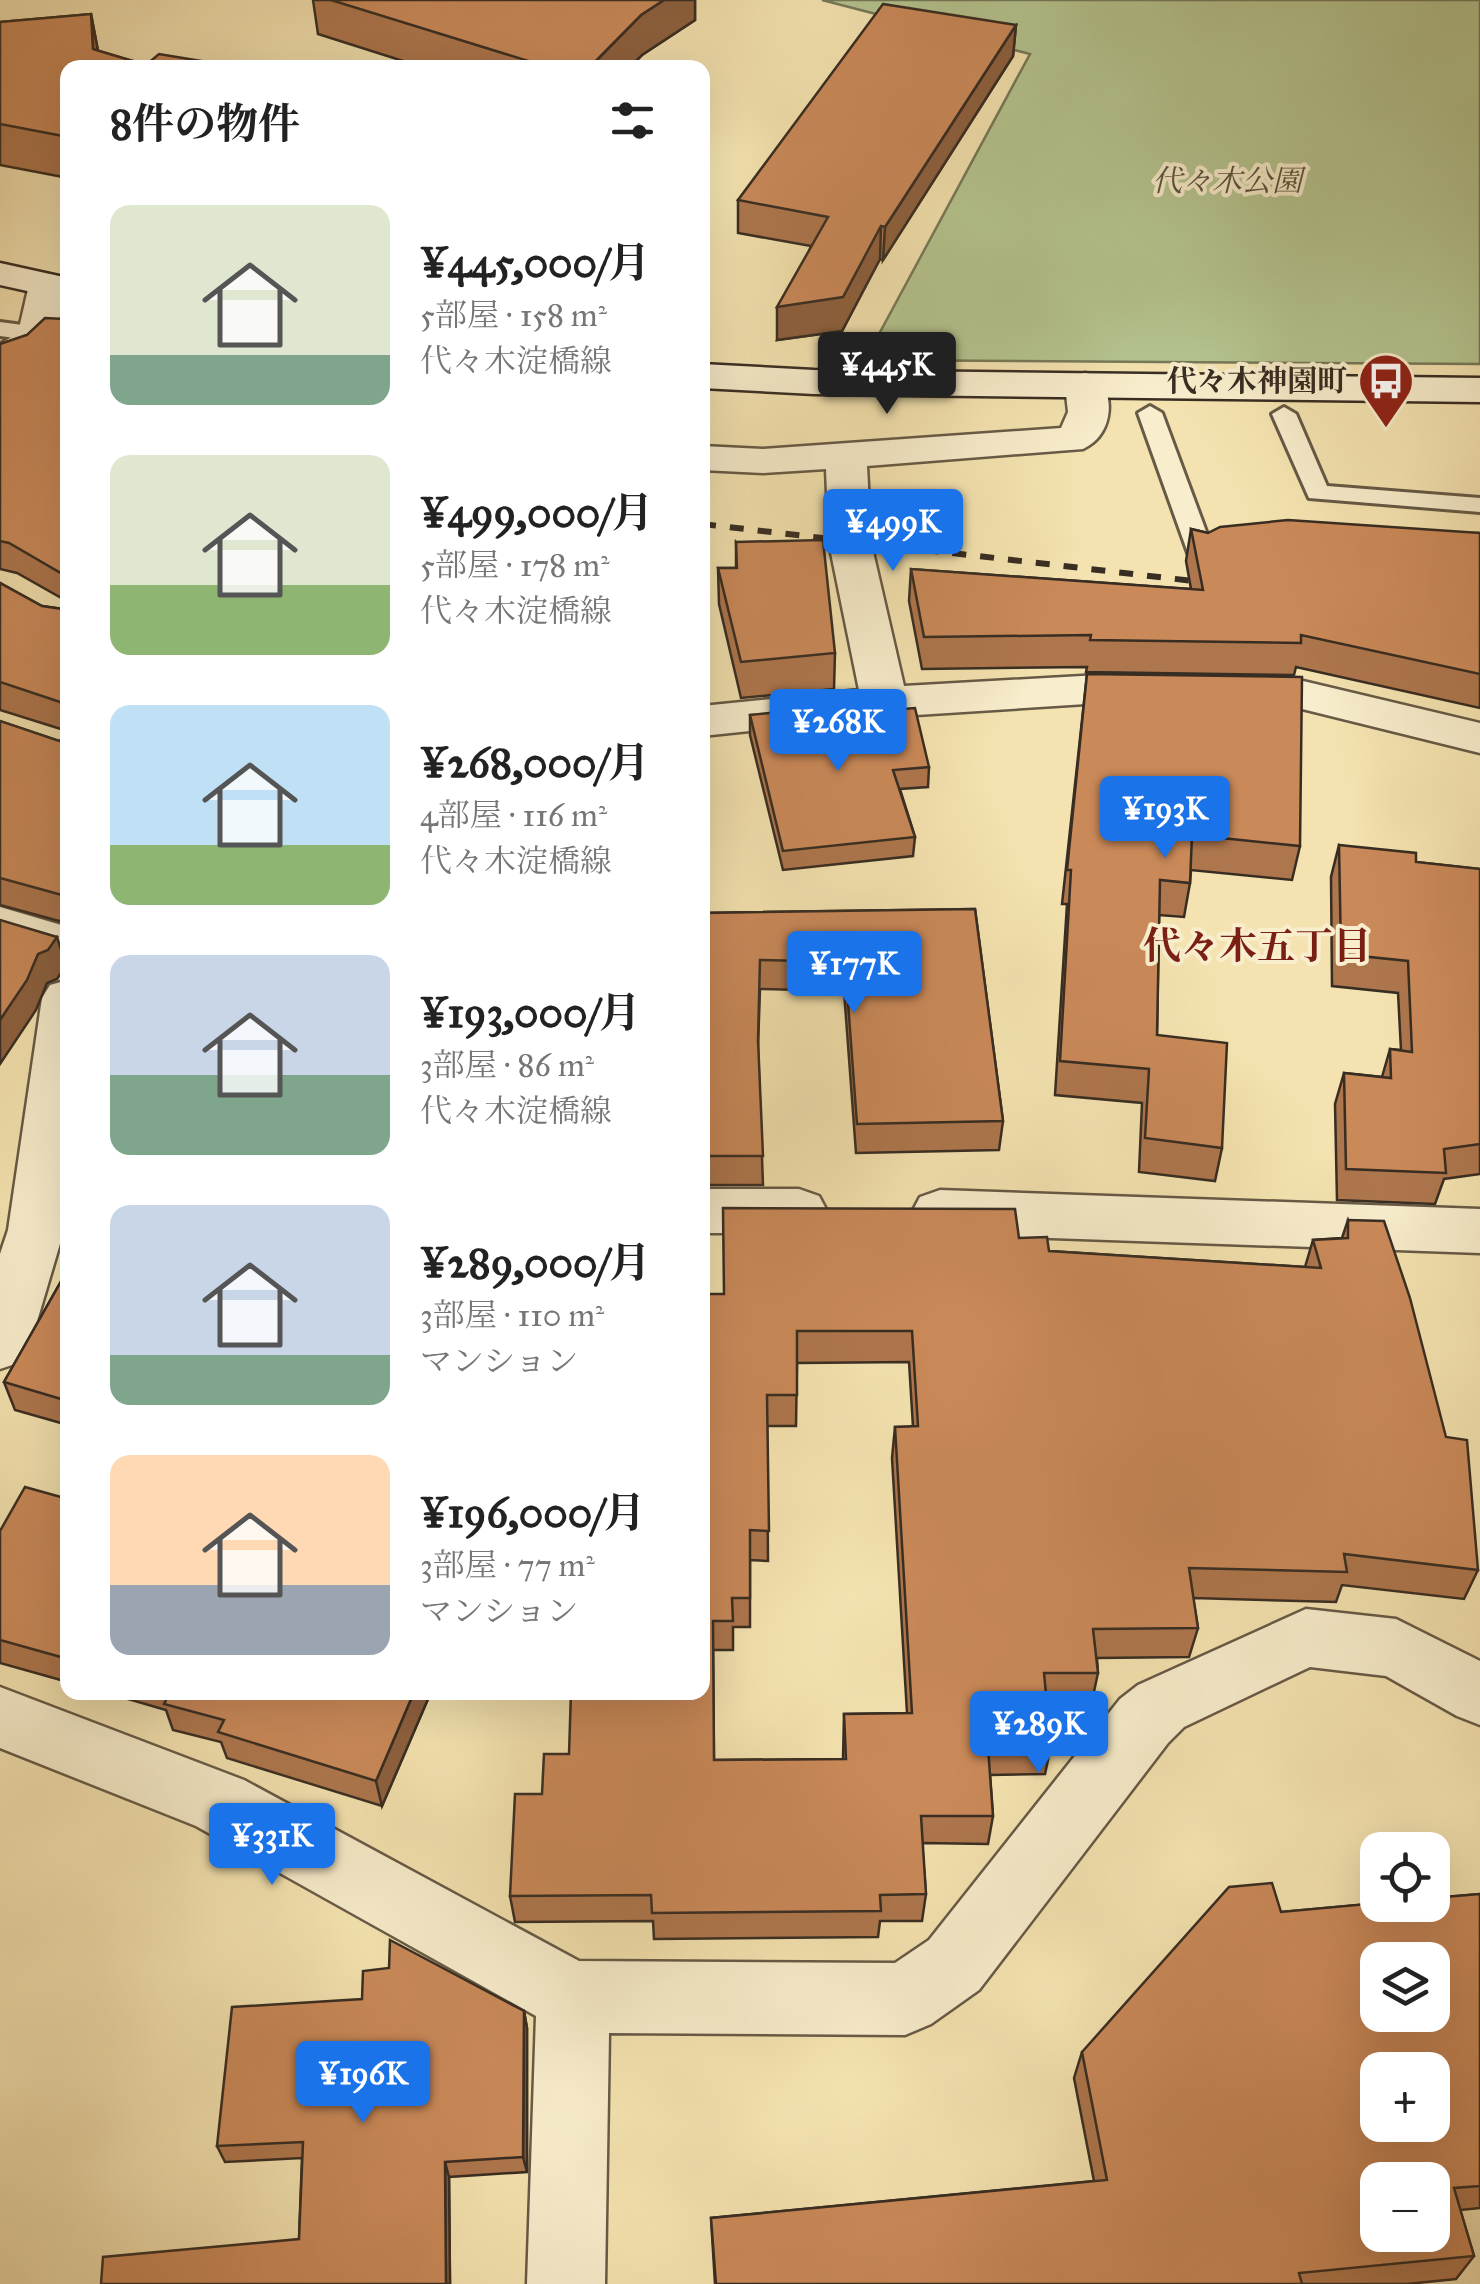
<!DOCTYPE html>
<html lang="ja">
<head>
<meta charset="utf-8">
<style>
	:root { --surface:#fff; --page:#f2f2f2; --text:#222; --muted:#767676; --accent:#1a73e8 }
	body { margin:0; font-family:"IM FELL Great Primer","Noto Serif JP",serif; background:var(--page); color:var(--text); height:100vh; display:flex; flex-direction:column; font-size:38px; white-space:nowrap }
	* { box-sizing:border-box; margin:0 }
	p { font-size:32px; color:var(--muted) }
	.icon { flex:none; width:55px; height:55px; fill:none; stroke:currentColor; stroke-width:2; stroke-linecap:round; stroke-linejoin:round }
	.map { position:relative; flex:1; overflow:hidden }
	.drawer { position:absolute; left:60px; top:60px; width:650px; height:1640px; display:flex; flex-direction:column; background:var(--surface); border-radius:20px; box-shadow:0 10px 40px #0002 }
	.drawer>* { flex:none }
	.fabs { position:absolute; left:1360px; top:1832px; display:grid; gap:20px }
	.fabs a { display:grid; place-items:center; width:90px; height:90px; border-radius:20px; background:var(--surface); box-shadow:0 10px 40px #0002; font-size:50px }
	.price { position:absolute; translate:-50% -85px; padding:0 22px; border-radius:10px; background:var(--accent); color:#fff; font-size:32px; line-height:65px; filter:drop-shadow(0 2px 5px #0008) }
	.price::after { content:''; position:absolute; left:50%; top:60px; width:30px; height:22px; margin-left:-15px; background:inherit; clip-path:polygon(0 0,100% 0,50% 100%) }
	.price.active { background:#222; color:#fff }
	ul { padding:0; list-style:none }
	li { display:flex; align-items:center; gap:30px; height:250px; padding:0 50px }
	li span { display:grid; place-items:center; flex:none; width:280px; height:200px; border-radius:20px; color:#555 }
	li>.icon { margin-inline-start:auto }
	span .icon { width:120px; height:120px; fill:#fffc; stroke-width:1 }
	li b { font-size:42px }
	h2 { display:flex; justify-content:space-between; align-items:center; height:120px; padding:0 50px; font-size:42px }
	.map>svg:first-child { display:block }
</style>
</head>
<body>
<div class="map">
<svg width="1480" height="2284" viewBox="0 0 1480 2284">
	<rect width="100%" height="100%" fill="#f4e3b0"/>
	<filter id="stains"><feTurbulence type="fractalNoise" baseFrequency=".002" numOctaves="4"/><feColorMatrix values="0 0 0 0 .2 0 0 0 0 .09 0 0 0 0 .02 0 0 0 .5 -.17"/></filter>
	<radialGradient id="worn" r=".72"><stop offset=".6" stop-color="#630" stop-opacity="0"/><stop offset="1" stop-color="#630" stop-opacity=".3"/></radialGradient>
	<polygon fill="#b5c590" stroke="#767959" stroke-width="2.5" points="822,0 1480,0 1480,364 865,360 1030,54"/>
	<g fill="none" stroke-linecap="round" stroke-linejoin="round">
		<g stroke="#675a46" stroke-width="6">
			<g id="lane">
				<polygon points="0,322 68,331 68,345 0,336"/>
				<polygon points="1150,406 1162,413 1214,553 1210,558 1201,561 1188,553 1138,413"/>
				<polygon points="1284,407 1296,414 1327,486 1480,498 1480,512 1309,498 1272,414"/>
			</g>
		</g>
		<g stroke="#675a46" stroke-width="5">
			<g id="street">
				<path d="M48,274L61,277L67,285C56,334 56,359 0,373V344L18,333L29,285L35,277Z"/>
				<path d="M1085,373L1099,377C1116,401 1111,436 1083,449L867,466L871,543L904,686L1117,674L1282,676L1480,723V753L1282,704L1117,702L885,717L702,736V706L859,690L829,543L826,469L763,473L702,470V446L763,449L1061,428L1068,412L1065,385L1071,377Z"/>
				<polygon points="0,907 68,927 68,963 0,943"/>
				<polygon points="68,980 68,1206 64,1230 30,1345 21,1362 0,1369 0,1254 8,1230 42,998 50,985"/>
				<polygon points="702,1189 799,1189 819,1196 827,1211 819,1226 799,1233 702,1233"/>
				<polygon points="940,1190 1480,1209 1480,1253 940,1234 920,1227 912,1212 920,1197"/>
				<polygon points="1306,1609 1396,1619 1480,1661 1480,1725 1457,1716 1386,1676 1310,1667 1184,1727 1168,1743 979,1990 931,2024 905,2035 609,2033 605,2284 527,2284 536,2016 196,1826 0,1748 0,1687 244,1780 579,1961 895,1963 929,1940 1120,1699 1138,1685"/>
			</g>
		</g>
		<g stroke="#382d22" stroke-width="5">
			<g id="secondary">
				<polygon points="0,263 68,278 68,300 0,285"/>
				<polygon points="702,364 814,370 1480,378 1480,402 814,394 702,388"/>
			</g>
		</g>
		<use href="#lane" fill="#f8edcc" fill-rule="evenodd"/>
		<use href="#street" fill="#f8edcc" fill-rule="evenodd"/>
		<use href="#secondary" fill="#f8edcc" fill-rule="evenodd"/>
		<polyline stroke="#382d22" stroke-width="6" stroke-dasharray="14 14" stroke-linecap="butt" points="702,524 1219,584"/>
	</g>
	<g fill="#ae764d" stroke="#382d22" stroke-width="2.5" fill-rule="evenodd">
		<polygon points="313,0 695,0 695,20 642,55 629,68 425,68 318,34"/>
		<polygon points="91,14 98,51 146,65 68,68 68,178 0,165 0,22"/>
		<polygon points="1016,25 1013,56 883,260 880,259 842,331 777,340 811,246 738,233 738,200"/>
		<polygon points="68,294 68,943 63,922 0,905 0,721 59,741 64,738 64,730 0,710 0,583 42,606 63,609 63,599 17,573 0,569 0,344 27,335 64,319"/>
		<polygon points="1191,529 1208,533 1480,533 1480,708 1296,667 1294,675 1086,672 1087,667 922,669 909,601 911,569 1191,589 1186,561"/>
		<polygon points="736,542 835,653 834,689 741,698 719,604 718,568 736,568"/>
		<polygon points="1087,674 1300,846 1292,880 1191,870 1190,883 1184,917 1159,915 1157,1035 1222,1148 1215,1181 1139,1172 1142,1103 1055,1095 1067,904 1062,904"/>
		<polygon points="839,714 929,767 928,787 900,789 915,837 913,856 783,870 750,735 750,715"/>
		<polygon points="1339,845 1416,862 1480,869 1480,1174 1444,1179 1435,1204 1337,1200 1335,1104 1344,1073 1382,1077 1390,1049 1401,1050 1398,993 1332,986 1331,877"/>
		<polygon points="975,909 1003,1121 999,1150 856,1153 844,991 760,989 758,1047 763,1185 702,1185 702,913"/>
		<polygon points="68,1102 68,1192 62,1176"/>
		<path d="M1348,1220L1478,1570L1464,1599L1342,1585L1336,1602L1193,1598L1198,1628L1189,1657L1097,1658L1098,1673L1092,1701H1047L1051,1746L1045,1774L990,1775L993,1816L988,1844L922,1843L926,1894L922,1921H880L878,1937L654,1939L653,1921L515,1922L510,1896L542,1794L569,1754L724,1294L1019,1238L1049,1251L1305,1267L1313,1240L1342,1238ZM909,1362L913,1427H895L892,1458L907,1713L844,1714L843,1759L714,1760L713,1650H733V1627H750V1560L768,1561L767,1426H796L797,1363Z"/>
		<polygon points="68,1269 68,1425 15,1410 4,1382"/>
		<polygon points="68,1499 68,1682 0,1663 0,1531"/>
		<polygon points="104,1692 431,1692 382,1806 227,1758 221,1742 173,1730 166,1710"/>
		<polygon points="1480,1894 1480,2208 1460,2210 1474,2256 1456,2279 1407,2284 715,2284 711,2218 1094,2181 1074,2078 1082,2052 1281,1912"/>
		<polygon points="524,2011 527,2028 527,2172 449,2177 450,2284 101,2284 299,2239 302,2158 225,2162 217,2146"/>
	</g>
	<g fill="#8d603e" stroke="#382d22" stroke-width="2.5">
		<polygon points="664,0 695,0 695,20 642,55 629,68 589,68 641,15"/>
		<polygon points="91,14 99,56 93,49"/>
		<polygon points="1016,25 1013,56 883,260 885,227"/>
		<polygon points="881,226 880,259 842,331 777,340 777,307"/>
		<polygon points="68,921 68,943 63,928"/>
		<polygon points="57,937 66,966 57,979 47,983 36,1010 0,1064 0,1020 38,954"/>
		<polygon points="68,1387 68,1417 61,1399"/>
		<polygon points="414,1692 431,1692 382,1806 376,1781"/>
		<polygon points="524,2011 527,2028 527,2172 523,2157"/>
		<polygon points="445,2162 449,2177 450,2284 446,2284"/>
	</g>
	<g fill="#ca8959" stroke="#382d22" stroke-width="2.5" fill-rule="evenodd">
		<polygon points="331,0 664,0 641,15 589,68 551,68"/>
		<polygon points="883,4 1016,25 885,227 881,226 843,297 777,307 828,217 738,200"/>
		<polygon points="91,14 93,49 146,65 159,54 244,68 68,68 68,137 0,124 0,22"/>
		<polygon points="68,294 68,921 63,928 62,895 0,878 0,721 59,741 64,738 63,703 0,682 0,583 42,606 63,609 64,575 9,543 0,541 0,344 27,335 45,318 64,319 62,299"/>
		<polygon points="1288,520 1480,533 1480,674 1301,635 1301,643 1090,640 1091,635 924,637 911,569 1203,590 1191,529 1208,533 1220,527"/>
		<polygon points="823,540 835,653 741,662 718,568 737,568 736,542"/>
		<polygon points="1087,674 1302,677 1300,846 1192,835 1190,883 1160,880 1157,1035 1227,1043 1222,1148 1145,1138 1149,1069 1060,1061 1071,870 1067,870"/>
		<polygon points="838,706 839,714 915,708 929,767 893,770 915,837 783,851 750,715"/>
		<polygon points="1339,845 1416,853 1416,862 1480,869 1480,1144 1444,1149 1446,1173 1346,1169 1344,1073 1391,1078 1390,1049 1412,1052 1408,961 1341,954"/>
		<polygon points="975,909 1003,1121 857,1124 845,962 760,960 758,1040 763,1156 702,1156 702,913"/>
		<polygon points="0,920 57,937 48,950 38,954 27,980 0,1020"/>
		<polygon points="68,1102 68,1175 62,1176 62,1130"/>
		<path d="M723,1208L1015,1209L1019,1238L1047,1237L1049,1251L1321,1268L1313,1240L1348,1238V1220L1384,1221L1410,1298L1446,1437L1467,1440L1478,1570L1344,1554L1347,1572L1189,1568L1198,1628L1093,1629L1098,1673H1044L1051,1746L988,1747L993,1816H921L926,1894L880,1895L881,1911L652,1913L651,1895L510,1896L515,1794H542L544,1754H569L571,1692H702V1294H724ZM797,1331H912L918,1426L895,1427L912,1713L844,1714L846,1759L714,1760L713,1621H733L732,1598H750V1530L769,1531L767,1395H797Z"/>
		<polygon points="68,1269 68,1387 61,1399 4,1382"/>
		<polygon points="25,1487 68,1499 68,1659 0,1640 0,1531"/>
		<polygon points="170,1692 414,1692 376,1781 218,1732 224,1720 164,1704"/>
		<path d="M1272,1883L1281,1912L1378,1903V1905H1432V1898L1480,1894V2186L1454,2188L1474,2256L1299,2273L1302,2284H716L711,2218L1107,2180L1082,2052L1229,1887ZM1378,1960H1432V2015H1378ZM1378,2070H1432V2125H1378ZM1378,2180H1432V2235H1378Z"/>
		<polygon points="390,1940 524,2011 523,2157 445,2162 446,2284 101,2284 103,2257 299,2239 303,2142 217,2146 232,2007 362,1999 363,1971 389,1968"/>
	</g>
	<defs>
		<g id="bus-pin" transform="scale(2.875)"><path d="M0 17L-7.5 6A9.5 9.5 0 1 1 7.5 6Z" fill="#8f2418" stroke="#f8edcc"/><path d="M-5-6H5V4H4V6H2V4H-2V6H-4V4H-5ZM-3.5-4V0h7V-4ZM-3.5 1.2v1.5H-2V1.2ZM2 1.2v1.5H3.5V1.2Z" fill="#fff"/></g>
	</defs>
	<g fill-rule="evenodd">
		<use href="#bus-pin" x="1386" y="381"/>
	</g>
	<g text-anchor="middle" stroke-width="8" stroke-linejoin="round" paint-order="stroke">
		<g font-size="30" font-style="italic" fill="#57533e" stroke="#f8edcc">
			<text x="1227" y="191">代々木公園</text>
		</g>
		<g font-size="30" font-weight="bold" fill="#382d22" stroke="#f8edcc" text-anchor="end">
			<text x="1347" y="391">代々木神園町</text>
		</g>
		<g font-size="38" font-weight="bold" fill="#7a1f14" stroke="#f8edcc">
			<text x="1257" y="959">代々木五丁目</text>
		</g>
	</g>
	<rect width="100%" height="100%" filter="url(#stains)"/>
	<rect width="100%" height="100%" fill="url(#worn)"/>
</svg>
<div class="fabs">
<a><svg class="icon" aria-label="locate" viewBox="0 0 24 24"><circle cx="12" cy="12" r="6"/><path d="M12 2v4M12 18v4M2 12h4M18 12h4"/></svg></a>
<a><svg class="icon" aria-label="layers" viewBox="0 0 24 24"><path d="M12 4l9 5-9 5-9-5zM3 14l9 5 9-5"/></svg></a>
<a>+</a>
<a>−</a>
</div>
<b class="price active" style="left:887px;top:417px">¥445K</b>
<b class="price" style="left:893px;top:574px">¥499K</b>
<b class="price" style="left:838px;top:774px">¥268K</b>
<b class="price" style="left:1165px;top:861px">¥193K</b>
<b class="price" style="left:854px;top:1016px">¥177K</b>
<b class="price" style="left:1039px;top:1776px">¥289K</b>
<b class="price" style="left:272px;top:1888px">¥331K</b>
<b class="price" style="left:363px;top:2126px">¥196K</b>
<section class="drawer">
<h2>8件の物件<svg class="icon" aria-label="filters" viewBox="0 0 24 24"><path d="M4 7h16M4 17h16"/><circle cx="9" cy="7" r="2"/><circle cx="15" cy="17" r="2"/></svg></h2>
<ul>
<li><span style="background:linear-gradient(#dfe7d0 75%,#7fa58c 0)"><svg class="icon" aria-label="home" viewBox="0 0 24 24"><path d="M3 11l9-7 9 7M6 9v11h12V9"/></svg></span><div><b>¥445,000/月</b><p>5部屋 · 158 m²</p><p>代々木淀橋線</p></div></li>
<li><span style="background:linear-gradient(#dfe7d0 65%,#8fb573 0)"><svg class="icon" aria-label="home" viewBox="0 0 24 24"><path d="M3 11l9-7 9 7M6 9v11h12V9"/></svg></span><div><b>¥499,000/月</b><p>5部屋 · 178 m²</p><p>代々木淀橋線</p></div></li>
<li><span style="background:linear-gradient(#bfe0f5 70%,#8fb573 0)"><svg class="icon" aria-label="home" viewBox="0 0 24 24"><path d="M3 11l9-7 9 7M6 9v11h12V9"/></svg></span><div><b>¥268,000/月</b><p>4部屋 · 116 m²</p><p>代々木淀橋線</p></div></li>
<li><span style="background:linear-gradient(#c9d6e8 60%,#7fa58c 0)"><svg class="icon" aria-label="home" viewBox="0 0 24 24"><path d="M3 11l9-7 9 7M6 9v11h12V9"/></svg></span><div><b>¥193,000/月</b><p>3部屋 · 86 m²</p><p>代々木淀橋線</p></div></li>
<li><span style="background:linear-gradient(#c9d6e8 75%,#7fa58c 0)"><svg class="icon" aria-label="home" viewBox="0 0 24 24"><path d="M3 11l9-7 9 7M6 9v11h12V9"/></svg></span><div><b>¥289,000/月</b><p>3部屋 · 110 m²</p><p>マンション</p></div></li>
<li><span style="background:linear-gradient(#ffd9b3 65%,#9aa5b1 0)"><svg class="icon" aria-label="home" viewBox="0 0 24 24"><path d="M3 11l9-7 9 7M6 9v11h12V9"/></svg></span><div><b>¥196,000/月</b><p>3部屋 · 77 m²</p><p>マンション</p></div></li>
</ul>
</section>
</div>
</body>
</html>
